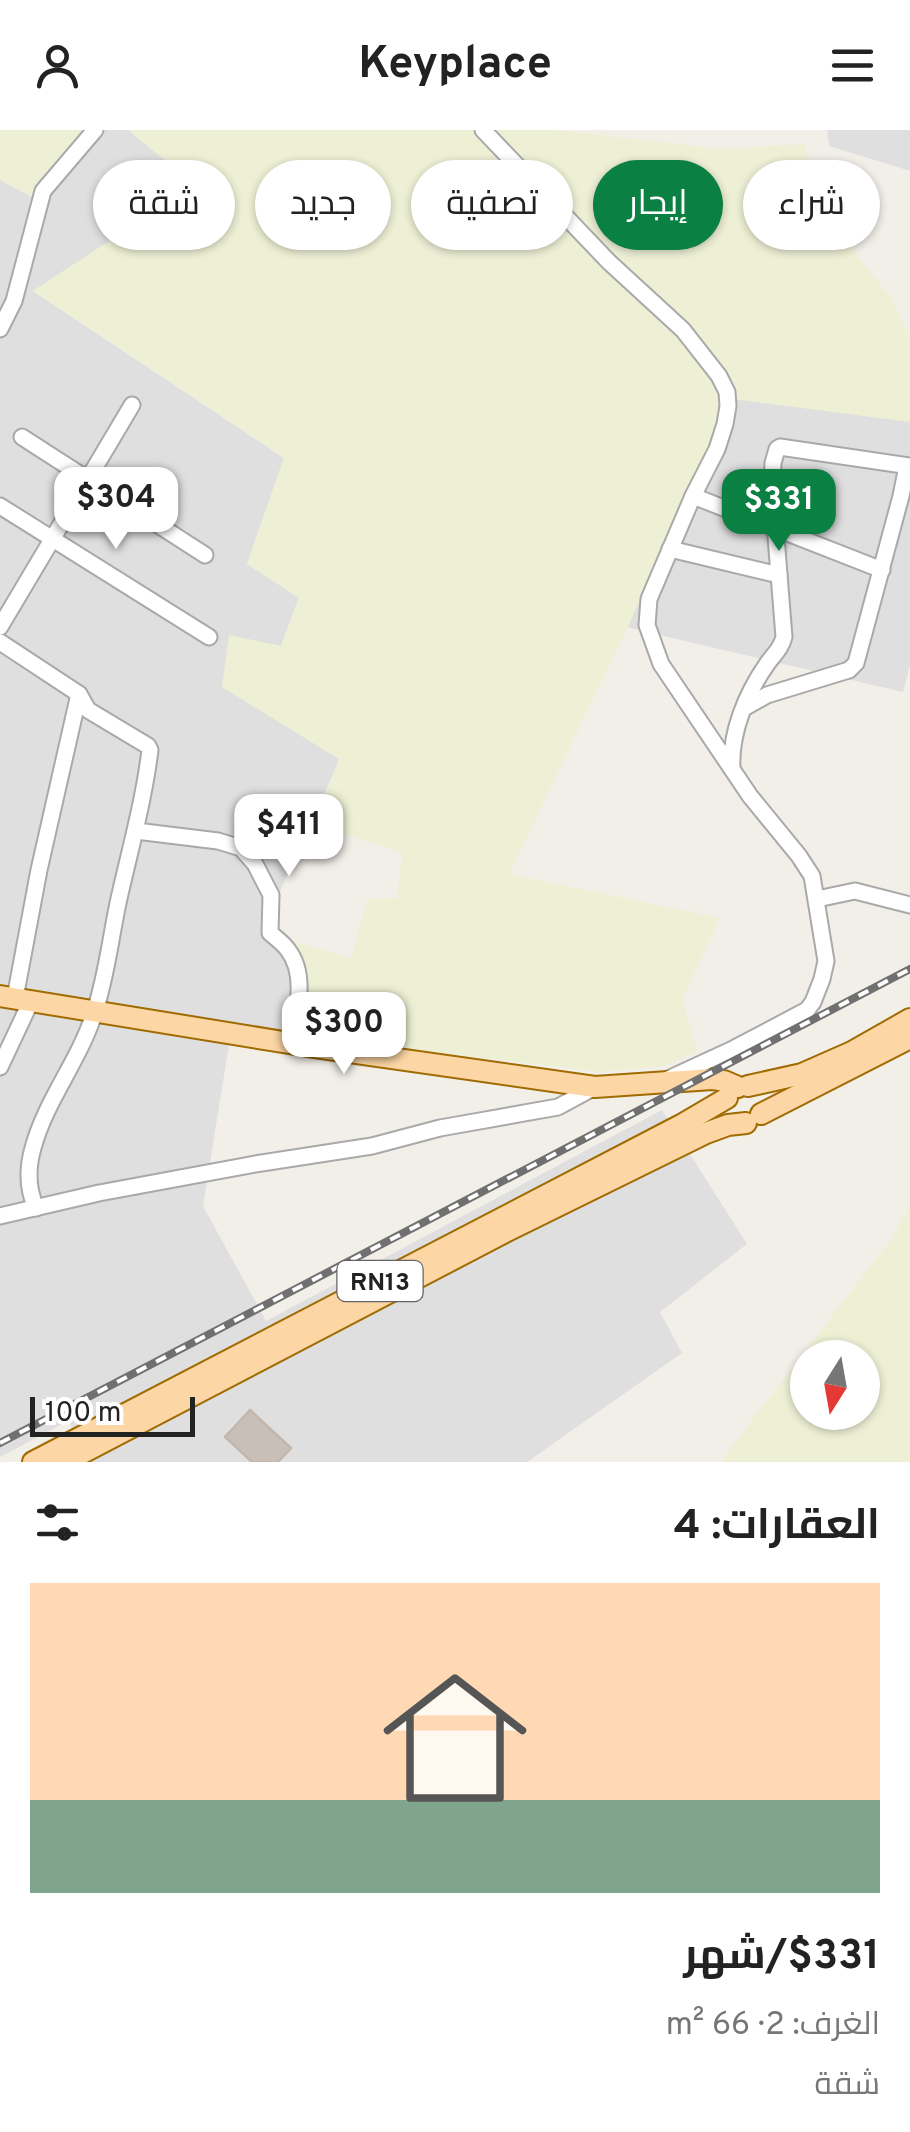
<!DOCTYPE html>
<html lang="ar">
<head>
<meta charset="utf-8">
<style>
	:root { --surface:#fff; --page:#f2f2f2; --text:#222; --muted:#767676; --line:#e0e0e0; --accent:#0b8043 }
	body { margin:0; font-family:Overpass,Cairo,sans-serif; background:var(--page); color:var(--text); direction:rtl; height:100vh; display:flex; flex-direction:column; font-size:38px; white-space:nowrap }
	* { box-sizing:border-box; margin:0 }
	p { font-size:32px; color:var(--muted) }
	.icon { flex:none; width:55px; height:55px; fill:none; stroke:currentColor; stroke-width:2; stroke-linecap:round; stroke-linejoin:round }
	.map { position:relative; height:1332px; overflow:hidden; direction:ltr }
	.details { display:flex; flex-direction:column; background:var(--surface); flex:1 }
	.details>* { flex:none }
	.guide { position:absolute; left:30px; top:30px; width:850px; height:90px; direction:rtl; display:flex; gap:20px }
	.needle { width:65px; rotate:191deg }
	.buttons { position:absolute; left:790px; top:1210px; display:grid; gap:20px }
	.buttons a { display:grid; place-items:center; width:90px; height:90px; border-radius:50%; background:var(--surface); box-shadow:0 2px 8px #0004; font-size:50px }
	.scale { position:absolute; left:30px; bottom:25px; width:165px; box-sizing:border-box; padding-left:10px; border:5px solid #222; border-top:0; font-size:28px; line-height:35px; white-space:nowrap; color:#222; -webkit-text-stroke:8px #fff; paint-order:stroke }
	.price { position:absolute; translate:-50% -85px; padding:0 22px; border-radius:20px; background:#fff; color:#222; font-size:32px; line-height:65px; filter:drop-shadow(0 2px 5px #0008) }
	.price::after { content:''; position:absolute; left:50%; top:60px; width:30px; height:22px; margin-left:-15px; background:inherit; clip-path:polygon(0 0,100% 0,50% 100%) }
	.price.selected { background:var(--accent); color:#fff }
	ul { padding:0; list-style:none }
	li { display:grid; align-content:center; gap:20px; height:530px; padding:0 30px }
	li+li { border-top:2px solid var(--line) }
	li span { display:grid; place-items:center; height:310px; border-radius:0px; color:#555 }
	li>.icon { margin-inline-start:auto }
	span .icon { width:180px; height:180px; fill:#fffc; stroke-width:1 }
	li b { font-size:42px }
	h2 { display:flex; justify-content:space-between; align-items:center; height:120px; padding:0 30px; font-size:42px }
	.chip { padding:0 35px; border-radius:45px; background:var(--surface); box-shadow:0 2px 8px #0004; font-size:35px; line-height:90px }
	.chip.selected { background:var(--accent); color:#fff }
	header { display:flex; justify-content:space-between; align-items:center; height:130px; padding:0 30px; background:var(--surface); font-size:45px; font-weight:700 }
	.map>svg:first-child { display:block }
</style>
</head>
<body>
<header><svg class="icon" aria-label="menu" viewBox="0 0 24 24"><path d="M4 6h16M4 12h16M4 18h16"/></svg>Keyplace<svg class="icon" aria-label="person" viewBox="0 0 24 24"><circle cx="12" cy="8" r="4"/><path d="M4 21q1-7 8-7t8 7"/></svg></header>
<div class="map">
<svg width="910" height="1332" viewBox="0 0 910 1332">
	<rect width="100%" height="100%" fill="#f2efe9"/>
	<g fill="#e0dfdf">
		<polygon points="97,0 128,0 196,55 33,161 284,328 247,434 299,467 281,516 340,629 262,801 279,807 298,847 287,905 232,896 203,1076 266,1191 662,980 747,1114 660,1182 682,1223 527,1332 92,1332 68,1291 0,1327 0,50 40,71"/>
		<polygon points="827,0 910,0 910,41 829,16"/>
		<polygon points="729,242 910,267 910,535 903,562 617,495"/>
	</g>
	<g fill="#eef0d5" fill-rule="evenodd">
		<polygon points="0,0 97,0 40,71 0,50"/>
		<polygon points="128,0 556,0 723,19 804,14 836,99 892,169 910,207 910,292 725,268 713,311 633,486 509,744 720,788 682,869 698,922 663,936 600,942 287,905 298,847 279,807 351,828 367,769 397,768 402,722 316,694 339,629 222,557 229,505 281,516 299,468 247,434 284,328 33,161 195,55"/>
		<path d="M910,1076V1332H720L891,1109ZM808,1228H862V1282H808Z"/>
	</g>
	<polygon fill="#c7bfb8" stroke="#c4b6ab" stroke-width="2.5" points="250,1280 291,1318 278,1332 252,1332 225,1307"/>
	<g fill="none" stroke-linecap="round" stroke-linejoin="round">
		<g stroke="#a9a9a9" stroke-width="19">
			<g id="minor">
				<polyline points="483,0 609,132 683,200 719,246 727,262 728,276 725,294 717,319 693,366 649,469 647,495 661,534 750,666 799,726 812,746 826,831 822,849 813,872 807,880 735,918 668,949"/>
				<polyline points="0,199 14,171 43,61 95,0"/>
				<polyline points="22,307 205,425"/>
				<polyline points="693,366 882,440"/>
				<polyline points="0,376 209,507"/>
				<polyline points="670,419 779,445"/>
				<polyline points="0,497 132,275"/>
				<path d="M0,512L79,564L88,580L148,616L150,620C144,669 131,716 120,764C111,803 107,846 94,884C79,931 46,970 33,1018C27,1039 27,1058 36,1078"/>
				<polyline points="744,578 767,565 849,540 856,533 901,366 907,336"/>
				<path d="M732,639C730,603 746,564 767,534C774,524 781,519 784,507L772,357L773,333L777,319L780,317L910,336"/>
				<path d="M136,701L218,711L241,718L255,734L271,765L270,803C276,808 283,813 288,820C308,846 296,884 291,914"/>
				<polyline points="817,769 855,761 910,775"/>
				<polyline points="15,868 39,740 79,564"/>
				<polyline points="0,937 31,871"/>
				<polyline points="0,1086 99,1063 255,1034 372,1016 440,998 558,977 595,957"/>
			</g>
		</g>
		<g stroke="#a06b00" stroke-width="24">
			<g id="major">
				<polyline points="0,866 320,918 595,957 712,949 724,951 738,957"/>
				<polyline points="748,956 802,944 852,922 910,889"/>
				<polyline points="761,984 910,908"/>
				<polyline points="33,1332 681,995 727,968"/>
				<polyline points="65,1332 507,1101 706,1003 728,995 746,993"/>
			</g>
		</g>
		<use href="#minor" stroke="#fff" stroke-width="15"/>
		<use href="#major" stroke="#fcd6a4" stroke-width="20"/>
		<g stroke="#707070" stroke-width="8">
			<polyline id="rail" points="0,1313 910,839"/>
		</g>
		<use href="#rail" stroke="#fff" stroke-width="4" stroke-dasharray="11" stroke-linecap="butt"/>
	</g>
	<g text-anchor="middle" stroke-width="8" stroke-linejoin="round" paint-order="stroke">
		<rect fill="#fff" stroke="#646464" stroke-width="2.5" x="337.5" y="1131" width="85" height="40" rx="8"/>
		<g font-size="25" font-weight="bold" fill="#222">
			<text x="380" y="1160">RN13</text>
		</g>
	</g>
</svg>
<div class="buttons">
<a><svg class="needle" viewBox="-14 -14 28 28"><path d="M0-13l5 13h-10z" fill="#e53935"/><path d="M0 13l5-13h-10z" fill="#767676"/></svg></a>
</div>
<div class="scale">100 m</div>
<b class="price" style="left:116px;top:422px">$304</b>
<b class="price selected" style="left:779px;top:424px">$331</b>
<b class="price" style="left:289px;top:749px">$411</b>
<b class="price" style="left:344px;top:947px">$300</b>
<div class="guide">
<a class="chip">شراء</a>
<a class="chip selected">إيجار</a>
<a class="chip">تصفية</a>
<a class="chip">جديد</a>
<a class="chip">شقة</a>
</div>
</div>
<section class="details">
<h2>العقارات: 4<svg class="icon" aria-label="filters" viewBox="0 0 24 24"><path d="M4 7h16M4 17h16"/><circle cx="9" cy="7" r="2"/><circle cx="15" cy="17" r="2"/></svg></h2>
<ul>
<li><span style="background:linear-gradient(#ffd9b3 70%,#7fa58c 0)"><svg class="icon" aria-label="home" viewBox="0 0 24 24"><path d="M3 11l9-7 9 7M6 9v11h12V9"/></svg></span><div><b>$331/شهر</b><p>الغرف: 2 · 66 m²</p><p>شقة</p></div></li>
</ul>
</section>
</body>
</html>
